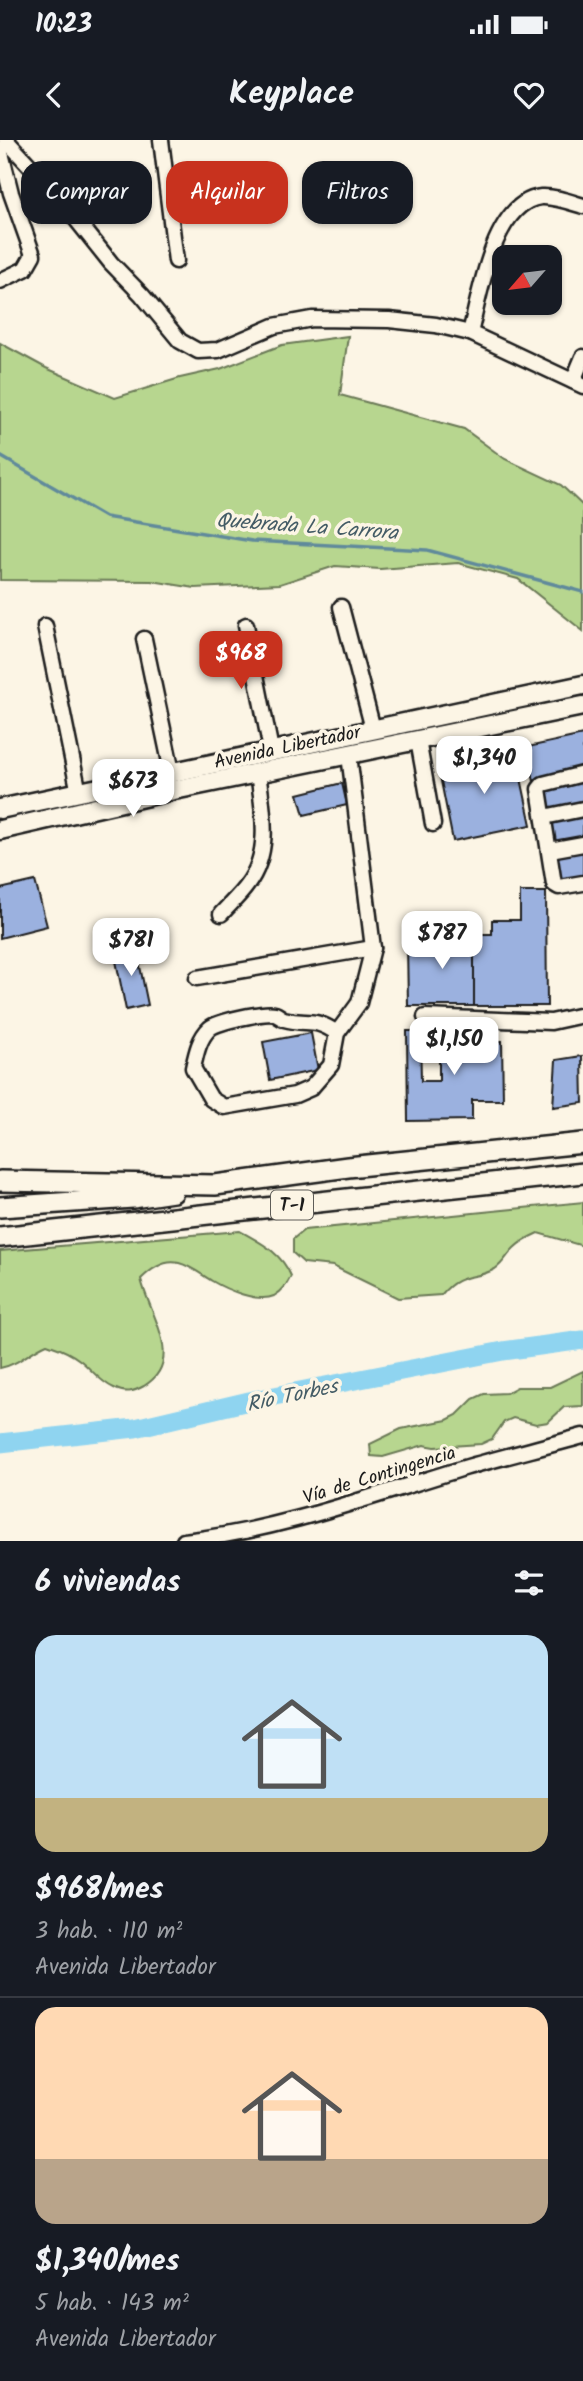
<!DOCTYPE html>
<html lang="es">
<head>
<meta charset="utf-8">
<style>
	:root { --surface:#171b24; --page:#20242c; --text:#f1f3f6; --muted:#9ea1a6; --line:#363941; --accent:#c8321e }
	body { margin:0; font-family:Kalam,sans-serif; background:var(--page); color:var(--text); height:100vh; display:flex; flex-direction:column; font-size:26px; white-space:nowrap }
	* { box-sizing:border-box; margin:0 }
	p { font-size:23px; color:var(--muted) }
	.icon { flex:none; width:38px; height:38px; fill:none; stroke:currentColor; stroke-width:2; stroke-linecap:round; stroke-linejoin:round }
	.map { position:relative; height:1401px; overflow:hidden }
	.details { display:flex; flex-direction:column; background:var(--surface); flex:1 }
	.details>* { flex:none }
	.hud { position:absolute; left:21px; top:21px; width:542px; height:63px; display:flex; gap:14px }
	.needle { width:46px; rotate:242deg }
	.controls { position:absolute; left:492px; top:105px; display:grid; gap:14px }
	.controls a { display:grid; place-items:center; width:70px; height:70px; border-radius:14px; background:var(--surface); box-shadow:0 2px 5px #0004; font-size:35px }
	.price { position:absolute; translate:-50% -60px; padding:0 16px; border-radius:14px; background:#fff; color:#222; font-size:23px; line-height:46px; filter:drop-shadow(0 2px 4px #0008) }
	.price::after { content:''; position:absolute; left:50%; top:42px; width:21px; height:16px; margin-left:-10px; background:inherit; clip-path:polygon(0 0,100% 0,50% 100%) }
	.price.current { background:var(--accent); color:#fff }
	ul { padding:0; list-style:none }
	li { display:grid; align-content:center; gap:14px; height:371px; padding:0 35px }
	li+li { border-top:2px solid var(--line) }
	li span { display:grid; place-items:center; height:217px; border-radius:21px; color:#555 }
	li>.icon { margin-inline-start:auto }
	span .icon { width:126px; height:126px; fill:#fffc; stroke-width:1 }
	li b { font-size:30px }
	h2 { display:flex; justify-content:space-between; align-items:center; height:84px; padding:0 35px; font-size:30px }
	.pill { padding:0 24px; border-radius:21px; background:var(--surface); box-shadow:0 2px 5px #0004; font-size:24px; line-height:63px }
	.pill.current { background:var(--accent); color:#fff }
	.status { display:flex; justify-content:space-between; align-items:center; height:49px; padding:0 35px; background:var(--surface); direction:ltr }
	.status svg { height:19px; fill:currentColor }
	header { display:flex; justify-content:space-between; align-items:center; height:91px; padding:0 35px; background:var(--surface); font-size:32px; font-weight:800 }
	.map>svg:first-child { display:block }
</style>
</head>
<body>
<div class="status"><b>10:23</b><svg viewBox="0 0 49 12"><path d="M0 12V9h3v3zM5 12V6h3v6zM10 12V3h3v9zM15 12V0h3v12zM26 1h20v11H26zM47 4h2v5h-2z"/></svg></div>
<header><svg class="icon" aria-label="back" viewBox="0 0 24 24"><path d="M15 5l-7 7 7 7"/></svg>Keyplace<svg class="icon" aria-label="heart" viewBox="0 0 24 24"><path d="M12 20l-8-8c-3-5 5-10 8-4 3-6 11-1 8 4z"/></svg></header>
<div class="map">
<svg width="583" height="1401" viewBox="0 0 583 1401">
	<rect width="100%" height="100%" fill="#fcf5e5"/>
	<filter id="ink" filterUnits="userSpaceOnUse"><feTurbulence type="fractalNoise" baseFrequency=".0143" numOctaves="2"/><feDisplacementMap in="SourceGraphic" scale="14" xChannelSelector="R" yChannelSelector="G"/><feConvolveMatrix kernelMatrix="1 2 1 2 8 2 1 2 1" color-interpolation-filters="sRGB"/></filter>
	<g filter="url(#ink)">
		<g fill="#b7d68f" stroke="#6a7956" stroke-width="2">
			<polygon points="348,196 340,255 464,289 505,319 561,345 583,366 583,491 518,439 458,423 380,429 335,426 280,444 195,448 152,441 0,440 0,203 46,228 115,258 180,238 220,229 282,205"/>
			<path d="M583,1062V1106L538,1093C529,1097 521,1101 514,1108C507,1115 504,1123 495,1129C473,1141 461,1131 441,1155L398,1158L333,1126L304,1123L293,1113V1099L304,1090Z"/>
			<path d="M240,1091C261,1103 281,1112 291,1136C287,1144 283,1151 274,1156C258,1163 227,1150 212,1141C202,1135 191,1126 179,1123C164,1119 151,1129 141,1139C149,1174 186,1221 144,1246C133,1252 126,1254 114,1248C100,1242 92,1230 81,1221C71,1213 59,1208 47,1204C30,1211 18,1225 0,1228V1111Z"/>
			<polygon points="583,1231 583,1266 564,1267 548,1282 536,1284 513,1278 504,1282 492,1299 481,1304 435,1307 424,1305 383,1317 371,1316 370,1304 401,1289 447,1280 457,1275 473,1259 484,1254 506,1253 517,1247 550,1247"/>
		</g>
		<g fill="none" stroke-linecap="round" stroke-linejoin="round">
			<polyline stroke="#618a9b" stroke-width="3.5" points="0,316 105,377 252,401 427,410 583,452"/>
			<polyline stroke="#8fd4f0" stroke-width="19" points="0,1303 135,1288 249,1261 503,1211 583,1200"/>
		</g>
		<g fill="#9bb1df" stroke="#1c1c1c" stroke-width="2">
			<polygon points="583,595 583,748 553,753 528,607"/>
			<polygon points="515,610 531,685 453,701 438,626"/>
			<polygon points="342,643 347,665 304,675 298,654"/>
			<polygon points="35,741 47,786 0,798 0,749"/>
			<polygon points="520,752 546,752 547,866 474,866 474,794 492,794 492,780 520,780"/>
			<polygon points="434,792 474,792 474,866 408,866 407,802 434,801"/>
			<polygon points="136,807 148,865 126,870 114,811"/>
			<polygon points="407,891 420,891 421,941 439,941 439,891 473,891 473,901 502,901 503,960 472,960 472,980 408,981"/>
			<polygon points="311,893 318,930 270,940 263,902"/>
			<polygon points="582,916 583,963 553,967 556,920"/>
		</g>
		<g fill="none" stroke-linecap="round" stroke-linejoin="round">
			<g stroke="#1c1c1c" stroke-width="19">
				<g id="minor">
					<polyline points="6,0 56,54 111,123 142,155 180,201 198,211 218,210 274,186 312,179 389,180 436,185 470,193 583,246"/>
					<polyline points="161,0 176,121"/>
					<polyline points="0,9 11,53 33,115 25,129 0,141"/>
					<path d="M470,193C480,155 493,62 541,57C554,56 570,62 583,66"/>
					<polyline points="573,241 583,217"/>
					<polyline points="341,467 373,589"/>
					<polyline points="246,485 271,610"/>
					<polyline points="45,486 79,653"/>
					<polyline points="144,499 172,632"/>
					<polyline points="418,600 433,684"/>
					<polyline points="583,634 543,644 539,649 554,744 559,747 583,743"/>
					<polyline points="544,677 583,669"/>
					<polyline points="550,710 583,704"/>
					<path d="M221,774C230,764 240,755 247,745C272,712 263,671 258,633"/>
					<polyline points="197,838 373,808"/>
					<polyline points="425,877 551,882 583,875"/>
					<path d="M337,893C312,876 308,886 284,879C281,878 278,875 275,874C265,871 217,882 210,888C199,898 196,914 193,928L211,959L224,967L295,955L311,948L331,925L337,893L359,863L373,808L349,615"/>
					<path d="M184,1401C280,1390 372,1356 464,1328C503,1317 543,1307 583,1296"/>
				</g>
			</g>
			<g stroke="#1c1c1c" stroke-width="23">
				<g id="major">
					<polyline points="0,669 583,545"/>
					<polyline points="0,690 174,650 583,566"/>
				</g>
			</g>
			<g stroke="#1c1c1c" stroke-width="24">
				<g id="highway">
					<polyline points="0,1041 215,1045 348,1027 583,1003"/>
					<polyline points="0,1067 133,1058 173,1052"/>
					<polyline points="0,1097 583,1033"/>
				</g>
			</g>
			<use href="#minor" stroke="#fcf5e5" stroke-width="14"/>
			<use href="#major" stroke="#fcf5e5" stroke-width="18"/>
			<use href="#highway" stroke="#fcf5e5" stroke-width="19"/>
		</g>
	</g>
	<g text-anchor="middle" stroke-width="7" stroke-linejoin="round" paint-order="stroke">
		<rect fill="#fcf5e5" stroke="#5f5d58" stroke-width="2" x="271" y="1050.5" width="42" height="29" rx="5"/>
		<g font-size="18" font-weight="bold" fill="#1c1c1c">
			<text x="292" y="1071">T-1</text>
		</g>
		<g font-size="19" fill="#1c1c1c" stroke="#fcf5e5">
			<text transform="translate(287 606) rotate(-12)" y="7">Avenida Libertador</text>
			<text transform="translate(379 1334) rotate(-17)" y="7">Vía de Contingencia</text>
		</g>
		<g font-size="21" font-style="italic" fill="#445c66" stroke="#fcf5e5">
			<text transform="translate(307 386) rotate(4)" y="7">Quebrada La Carrora</text>
			<text transform="translate(292 1255) rotate(-12)" y="7">Río Torbes</text>
		</g>
	</g>
</svg>
<div class="controls">
<a><svg class="needle" viewBox="-14 -14 28 28"><path d="M0-13l5 13h-10z" fill="#e53935"/><path d="M0 13l5-13h-10z" fill="#9ea1a6"/></svg></a>
</div>
<b class="price current" style="left:241px;top:551px">$968</b>
<b class="price" style="left:484px;top:656px">$1,340</b>
<b class="price" style="left:133px;top:679px">$673</b>
<b class="price" style="left:442px;top:831px">$787</b>
<b class="price" style="left:131px;top:838px">$781</b>
<b class="price" style="left:454px;top:937px">$1,150</b>
<div class="hud">
<a class="pill">Comprar</a>
<a class="pill current">Alquilar</a>
<a class="pill">Filtros</a>
</div>
</div>
<section class="details">
<h2>6 viviendas<svg class="icon" aria-label="filters" viewBox="0 0 24 24"><path d="M4 7h16M4 17h16"/><circle cx="9" cy="7" r="2"/><circle cx="15" cy="17" r="2"/></svg></h2>
<ul>
<li><span style="background:linear-gradient(#bfe0f5 75%,#c2b280 0)"><svg class="icon" aria-label="home" viewBox="0 0 24 24"><path d="M3 11l9-7 9 7M6 9v11h12V9"/></svg></span><div><b>$968/mes</b><p>3 hab. · 110 m²</p><p>Avenida Libertador</p></div></li>
<li><span style="background:linear-gradient(#ffd9b3 70%,#b9a48a 0)"><svg class="icon" aria-label="home" viewBox="0 0 24 24"><path d="M3 11l9-7 9 7M6 9v11h12V9"/></svg></span><div><b>$1,340/mes</b><p>5 hab. · 143 m²</p><p>Avenida Libertador</p></div></li>
</ul>
</section>
</body>
</html>
